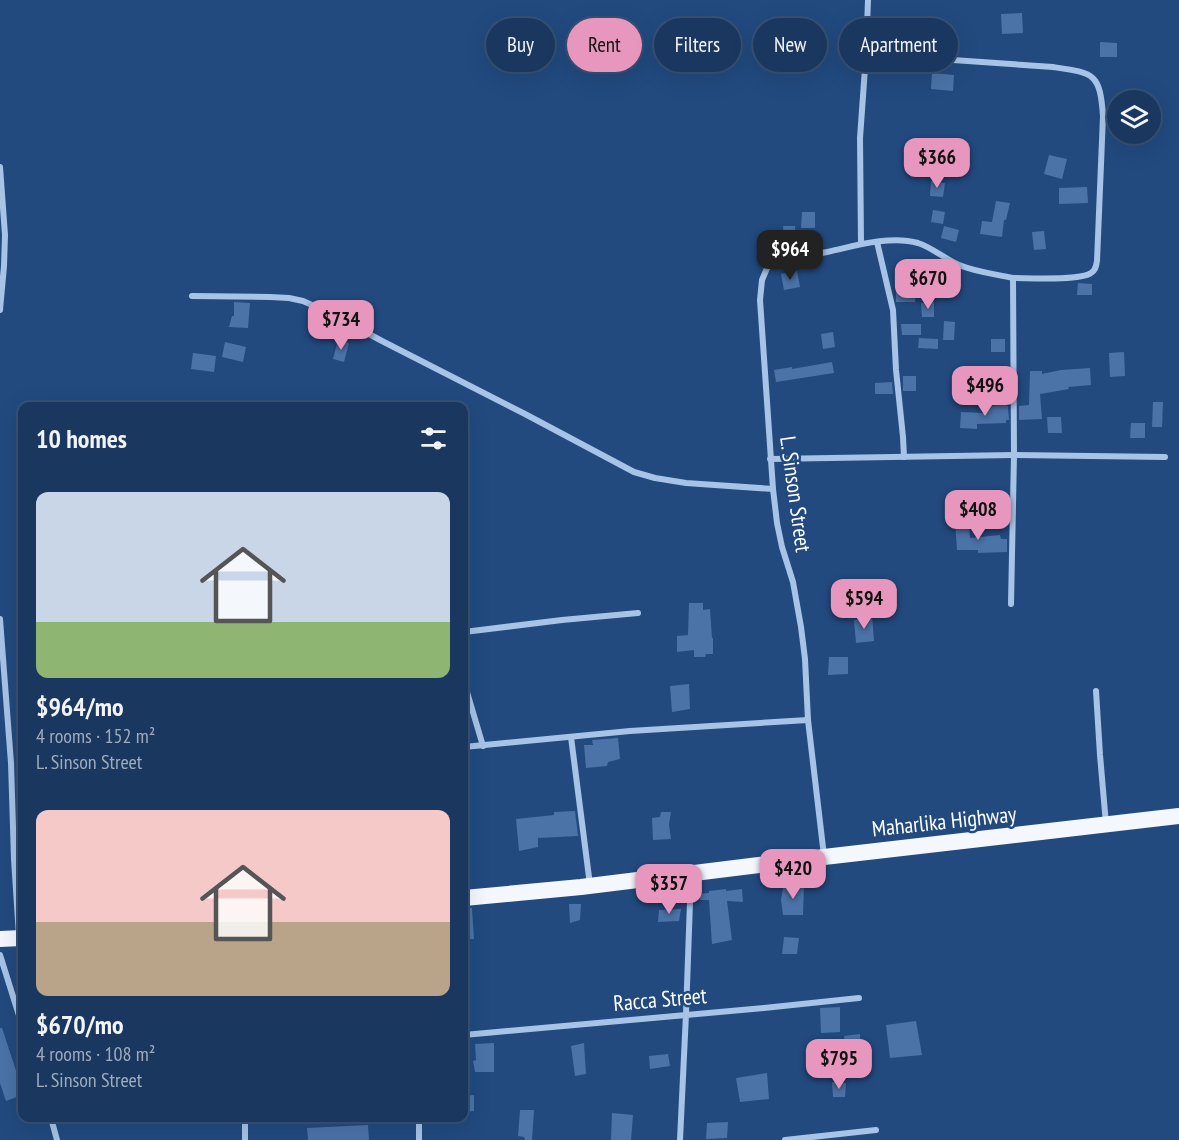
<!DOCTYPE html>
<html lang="en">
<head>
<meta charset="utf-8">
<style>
	:root { --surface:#1a385f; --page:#233f65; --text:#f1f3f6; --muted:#9facbd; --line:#385274; --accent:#e797bd }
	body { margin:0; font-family:"PT Sans Narrow",sans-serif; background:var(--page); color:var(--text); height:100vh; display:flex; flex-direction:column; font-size:22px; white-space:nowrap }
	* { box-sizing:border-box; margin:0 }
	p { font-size:20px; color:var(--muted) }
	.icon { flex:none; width:33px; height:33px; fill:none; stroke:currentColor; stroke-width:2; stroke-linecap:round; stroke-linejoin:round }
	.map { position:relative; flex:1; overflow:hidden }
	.side { position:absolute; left:18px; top:402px; width:450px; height:720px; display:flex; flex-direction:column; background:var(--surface); border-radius:12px; box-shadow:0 6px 24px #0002,0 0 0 2px var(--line) }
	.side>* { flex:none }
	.guide { position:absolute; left:486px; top:18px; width:570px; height:54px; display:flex; gap:12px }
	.fabs { position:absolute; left:1107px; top:90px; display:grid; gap:12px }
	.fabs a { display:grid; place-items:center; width:54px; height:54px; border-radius:50%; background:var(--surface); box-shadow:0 6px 24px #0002,0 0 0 2px var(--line); font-size:30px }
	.price { position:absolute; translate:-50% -51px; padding:0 14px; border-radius:12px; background:var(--accent); color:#111; font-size:20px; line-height:39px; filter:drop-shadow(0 2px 3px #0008) }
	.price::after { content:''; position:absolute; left:50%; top:36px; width:18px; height:14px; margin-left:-9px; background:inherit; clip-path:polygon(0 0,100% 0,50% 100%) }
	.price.selected { background:#222; color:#fff }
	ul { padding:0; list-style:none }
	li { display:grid; align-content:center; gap:12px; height:318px; padding:0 18px }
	li span { display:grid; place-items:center; height:186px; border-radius:12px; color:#555 }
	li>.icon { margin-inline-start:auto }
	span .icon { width:108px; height:108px; fill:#fffc; stroke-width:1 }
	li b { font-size:26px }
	h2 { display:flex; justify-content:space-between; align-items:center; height:72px; padding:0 18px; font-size:26px }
	.tag { padding:0 21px; border-radius:27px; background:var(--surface); box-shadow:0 6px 24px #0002,0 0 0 2px var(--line); font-size:21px; line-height:54px }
	.tag.selected { background:var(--accent); color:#111 }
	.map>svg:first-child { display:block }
</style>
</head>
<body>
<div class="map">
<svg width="1179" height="1140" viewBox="0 0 1179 1140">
	<rect width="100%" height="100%" fill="#224a7f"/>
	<polygon fill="#36639c" points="314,1118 367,1118 367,1120 314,1122"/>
	<g fill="#4b73a8">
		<polygon points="1022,13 1023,33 1002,34 1001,14"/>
		<polygon points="1100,42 1117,43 1117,57 1100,57"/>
		<polygon points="932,73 954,75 953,91 931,89"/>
		<polygon points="1049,155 1067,159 1062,179 1044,174"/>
		<polygon points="931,181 945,183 943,197 930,196"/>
		<polygon points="1087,187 1088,203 1059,204 1059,188"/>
		<polygon points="996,201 1010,203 1006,220 1004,220 1002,237 980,234 982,221 992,222"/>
		<polygon points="933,210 945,212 943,224 931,222"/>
		<polygon points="802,212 815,212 815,228 801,228"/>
		<polygon points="783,226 795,226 796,243 784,244"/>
		<polygon points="944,226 959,230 956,242 941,238"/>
		<polygon points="1044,231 1046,249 1034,250 1032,232"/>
		<polygon points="797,271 800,287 784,290 781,274"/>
		<polygon points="1078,283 1092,284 1092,295 1077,295"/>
		<polygon points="896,289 916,290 915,302 896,302"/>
		<polygon points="234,302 250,303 248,328 229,327 232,316 234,316"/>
		<polygon points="934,302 934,317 922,317 921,303"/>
		<polygon points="944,321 955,322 954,340 943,340"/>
		<polygon points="901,324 921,324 921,335 902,335"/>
		<polygon points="833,332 835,347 823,349 821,334"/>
		<polygon points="919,338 938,339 938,349 918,348"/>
		<rect x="991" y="339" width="14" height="13"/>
		<polygon points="338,340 349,343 344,362 333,359"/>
		<polygon points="225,342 246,347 243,362 222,357"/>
		<polygon points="1124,352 1125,376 1110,377 1109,353"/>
		<polygon points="193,353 216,356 214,372 191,369"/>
		<polygon points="832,362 834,373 776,382 774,370 792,367 792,369"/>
		<polygon points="1090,368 1091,385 1068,387 1069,389 1040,394 1042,419 1019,420 1019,406 1029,405 1030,371 1042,371 1042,374 1061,370"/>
		<rect x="903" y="376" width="13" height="15"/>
		<polygon points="892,382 893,394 875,394 875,383"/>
		<polygon points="1153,402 1163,402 1162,427 1152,427"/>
		<polygon points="1005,405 1008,406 1009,420 1006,420 1006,423 977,424 977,429 960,428 961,412 983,413 983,406"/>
		<polygon points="1047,417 1061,417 1062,433 1048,433"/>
		<polygon points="1131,423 1145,423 1145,438 1130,438"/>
		<polygon points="955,521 969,522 970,538 1000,535 1001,539 1007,539 1007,552 978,553 978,550 957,550"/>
		<polygon points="689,603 703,603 703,610 710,609 712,638 713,638 713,654 706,654 705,657 694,657 694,650 677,652 677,636 688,635"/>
		<polygon points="872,615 874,641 856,643 854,620"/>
		<polygon points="829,657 848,657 848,674 828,675"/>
		<polygon points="689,684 690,709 672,712 670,686"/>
		<polygon points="618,738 620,759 608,762 607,766 586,768 584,745 593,745 592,740"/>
		<polygon points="575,811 578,836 538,838 538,847 519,851 516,819 554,815 554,812"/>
		<polygon points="661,812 671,812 669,825 671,839 653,840 652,818 660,817"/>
		<polygon points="793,885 804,885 803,915 783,915 781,900 783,888 791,887"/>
		<polygon points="726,889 726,891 742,889 743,902 727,901 732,940 712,944 709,900 700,900 699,894 709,893 709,891"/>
		<polygon points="569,904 581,904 580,920 570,923"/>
		<polygon points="464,908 472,908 474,939 464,939"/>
		<polygon points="681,909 679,921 658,922 659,910"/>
		<polygon points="784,937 799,938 797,954 782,954"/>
		<polygon points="840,1007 840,1032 821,1033 820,1008"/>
		<polygon points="916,1021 922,1055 890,1058 886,1025"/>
		<polygon points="0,1028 2,1028 22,1089 22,1095 6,1101 0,1083"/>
		<polygon points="860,1034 861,1051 846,1055 844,1036"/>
		<polygon points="494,1043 494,1072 475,1072 473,1061 476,1060 475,1044"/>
		<polygon points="584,1043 586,1074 575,1076 571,1046"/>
		<polygon points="668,1054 670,1066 650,1069 649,1056"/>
		<polygon points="767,1073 769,1099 740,1102 736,1078"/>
		<polygon points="832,1082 846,1083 845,1097 833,1097"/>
		<polygon points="474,1095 474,1111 464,1112 464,1096"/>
		<polygon points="520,1110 534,1110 532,1140 525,1140 524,1137 518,1136"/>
		<polygon points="612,1113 633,1115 631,1140 611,1140"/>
		<polygon points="728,1122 727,1138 706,1139 707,1123"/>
		<polygon points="368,1125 369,1140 308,1140 307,1128"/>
	</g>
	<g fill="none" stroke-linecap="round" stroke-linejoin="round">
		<g stroke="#a7c3e6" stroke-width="6">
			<path d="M866,54L1053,67C1094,73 1100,73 1103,116L1097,261C1096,266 1096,270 1091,273C1079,281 1029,278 1013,278"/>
			<polyline points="0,167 5,235 4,266 0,310"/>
			<polyline points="877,242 893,310 896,370 903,437 904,457"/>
			<polyline points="861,244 860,138 866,54 868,0"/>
			<polyline points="192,296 270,297 289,298 303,301 332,314 382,341 525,414 634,472 655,478 686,483 773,489"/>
			<polyline points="770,459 1014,455 1165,457"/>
			<polyline points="0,619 11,763 14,859 19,936"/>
			<polyline points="464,632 562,620 638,613"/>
			<polyline points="464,682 483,746"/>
			<polyline points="1096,691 1100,755 1106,824"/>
			<polyline points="571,737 590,885"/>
			<polyline points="464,747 630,731 808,720"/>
			<path d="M824,856L808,720L805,659L801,627L793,582L782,547L777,523L773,489L760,300L762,280L768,266L777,262C793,259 810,255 827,252C854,246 891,235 918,243C933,248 945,259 959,265C976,272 995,274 1013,278L1014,455L1011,604"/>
			<polyline points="0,955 22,1025"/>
			<polyline points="464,1035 764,1008 859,998"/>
			<polyline points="51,1118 57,1140"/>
			<polyline points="245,1140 245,1118"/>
			<polyline points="419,1140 419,1118"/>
			<polyline points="680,1140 686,1014 691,874"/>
			<polyline points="785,1140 876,1130"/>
		</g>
		<g stroke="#f4f8fe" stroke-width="16">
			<polyline points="464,898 581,887 824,857 1179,816"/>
			<polyline points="0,939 22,938"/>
		</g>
	</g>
	<g text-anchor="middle" stroke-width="5" stroke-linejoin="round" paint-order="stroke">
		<g font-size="22" fill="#fff" stroke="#224a7f">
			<text transform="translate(796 494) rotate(82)" y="8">L. Sinson Street</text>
			<text transform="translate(944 821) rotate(-6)" y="8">Maharlika Highway</text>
			<text transform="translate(660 999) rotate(-5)" y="8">Racca Street</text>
		</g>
	</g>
</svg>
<div class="fabs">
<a><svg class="icon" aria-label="layers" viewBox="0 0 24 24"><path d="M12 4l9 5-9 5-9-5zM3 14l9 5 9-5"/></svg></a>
</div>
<b class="price" style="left:937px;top:189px">$366</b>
<b class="price selected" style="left:790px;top:281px">$964</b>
<b class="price" style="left:928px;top:310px">$670</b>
<b class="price" style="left:341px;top:351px">$734</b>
<b class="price" style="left:985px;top:417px">$496</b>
<b class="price" style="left:978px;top:541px">$408</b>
<b class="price" style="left:864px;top:630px">$594</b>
<b class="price" style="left:793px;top:900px">$420</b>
<b class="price" style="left:669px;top:915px">$357</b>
<b class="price" style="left:839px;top:1090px">$795</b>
<div class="guide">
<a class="tag">Buy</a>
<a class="tag selected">Rent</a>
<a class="tag">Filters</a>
<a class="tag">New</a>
<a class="tag">Apartment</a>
</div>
<section class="side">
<h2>10 homes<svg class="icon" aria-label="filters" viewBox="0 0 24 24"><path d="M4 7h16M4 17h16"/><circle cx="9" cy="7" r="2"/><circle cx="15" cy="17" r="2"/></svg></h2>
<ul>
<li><span style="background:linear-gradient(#c9d6e8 70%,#8fb573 0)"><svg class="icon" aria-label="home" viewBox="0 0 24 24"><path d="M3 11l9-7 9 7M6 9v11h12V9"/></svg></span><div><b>$964/mo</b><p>4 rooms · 152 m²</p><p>L. Sinson Street</p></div></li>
<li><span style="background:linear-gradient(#f6c9c9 60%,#b9a48a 0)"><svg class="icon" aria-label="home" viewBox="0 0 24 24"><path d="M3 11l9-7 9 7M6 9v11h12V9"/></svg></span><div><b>$670/mo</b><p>4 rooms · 108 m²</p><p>L. Sinson Street</p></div></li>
</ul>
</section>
</div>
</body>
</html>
